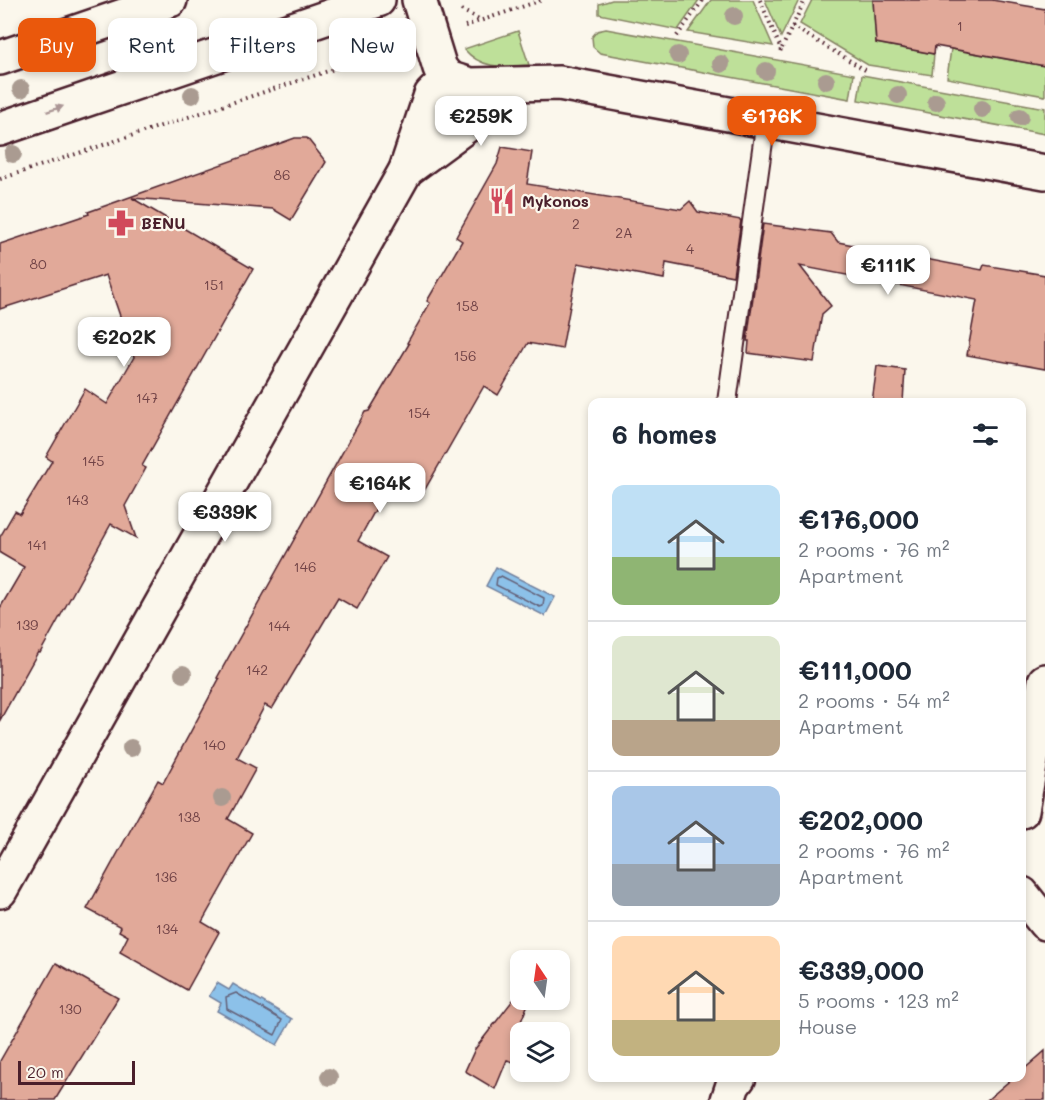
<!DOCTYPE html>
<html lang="en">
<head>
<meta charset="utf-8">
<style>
	:root { --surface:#fff; --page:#f2f2f3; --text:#1f2937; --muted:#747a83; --line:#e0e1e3; --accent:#ea580c }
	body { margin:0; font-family:Mali,sans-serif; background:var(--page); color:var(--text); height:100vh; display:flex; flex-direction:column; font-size:22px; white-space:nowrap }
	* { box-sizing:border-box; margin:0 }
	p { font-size:20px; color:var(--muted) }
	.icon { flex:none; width:33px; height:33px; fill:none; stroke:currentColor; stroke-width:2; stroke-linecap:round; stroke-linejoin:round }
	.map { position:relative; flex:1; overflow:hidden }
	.details { position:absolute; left:588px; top:398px; width:438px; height:684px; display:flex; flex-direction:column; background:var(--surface); border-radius:12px; box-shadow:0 3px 9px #0003 }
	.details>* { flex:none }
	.guide { position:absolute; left:18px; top:18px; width:480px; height:54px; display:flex; gap:12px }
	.needle { width:39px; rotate:347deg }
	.controls { position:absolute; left:510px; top:950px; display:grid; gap:12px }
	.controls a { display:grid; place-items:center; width:60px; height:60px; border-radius:12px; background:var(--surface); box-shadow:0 3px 9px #0003; font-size:30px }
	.scale { position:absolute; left:18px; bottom:15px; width:117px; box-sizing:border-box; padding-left:6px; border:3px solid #4a1f2b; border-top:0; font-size:16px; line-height:21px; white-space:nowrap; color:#4a1f2b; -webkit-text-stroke:4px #fbf7ec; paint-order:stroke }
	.price { position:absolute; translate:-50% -51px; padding:0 14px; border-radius:12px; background:#fff; color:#222; font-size:20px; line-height:39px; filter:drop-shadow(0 2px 3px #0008) }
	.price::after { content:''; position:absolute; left:50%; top:36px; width:18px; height:14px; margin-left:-9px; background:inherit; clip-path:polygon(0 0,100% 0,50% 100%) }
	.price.selected { background:var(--accent); color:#fff }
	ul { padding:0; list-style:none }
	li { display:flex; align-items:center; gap:18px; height:150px; padding:0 24px }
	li+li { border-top:2px solid var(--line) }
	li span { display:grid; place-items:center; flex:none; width:168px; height:120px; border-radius:12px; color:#555 }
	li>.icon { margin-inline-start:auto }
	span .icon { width:72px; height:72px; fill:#fffc; stroke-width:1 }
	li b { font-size:26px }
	h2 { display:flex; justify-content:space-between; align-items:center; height:72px; padding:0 24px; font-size:26px }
	.chip { padding:0 21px; border-radius:12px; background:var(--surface); box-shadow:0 3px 9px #0003; font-size:21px; line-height:54px }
	.chip.selected { background:var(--accent); color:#fff }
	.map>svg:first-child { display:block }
</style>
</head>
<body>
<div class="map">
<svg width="1045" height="1100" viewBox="0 0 1045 1100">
	<rect width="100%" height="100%" fill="#fbf7ec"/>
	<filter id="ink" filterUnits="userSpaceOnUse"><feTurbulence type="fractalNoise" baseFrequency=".0167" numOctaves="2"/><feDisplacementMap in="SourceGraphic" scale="12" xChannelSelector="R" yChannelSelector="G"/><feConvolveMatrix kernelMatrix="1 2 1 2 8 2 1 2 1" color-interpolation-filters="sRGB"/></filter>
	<g filter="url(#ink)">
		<g fill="#bee099" stroke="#848062" stroke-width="1.5">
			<polygon points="612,0 699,0 678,30 599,14 599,4"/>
			<polygon points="711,0 753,0 773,46 688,32"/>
			<polygon points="765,0 799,0 781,37"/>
			<polygon points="812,0 873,0 876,43 934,54 932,75 868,65 800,24"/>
			<polygon points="606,29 854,74 850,99 600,53 593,47 592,37 597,31"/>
			<path d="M518,31L529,65C503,67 482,70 464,49Z"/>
			<polygon points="951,49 1045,66 1045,96 947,78"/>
			<polygon points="862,75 1045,108 1045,134 858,100"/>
		</g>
		<g fill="#8cc1e9" stroke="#72809d" stroke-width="1.5">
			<polygon points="496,567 555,597 545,616 486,586"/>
			<polygon points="217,983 229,990 233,984 292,1019 277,1045 217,1011 221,1003 209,996"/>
		</g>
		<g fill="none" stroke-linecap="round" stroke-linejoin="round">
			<g stroke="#646077" stroke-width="1.5">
				<polygon points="501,576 544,598 543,606 540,607 496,585 497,578"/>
				<polygon points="236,993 282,1020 275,1035 227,1009 226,997"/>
			</g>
		</g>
		<g fill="#e1a999" stroke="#4a1f2b" stroke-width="1.5">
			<polygon points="873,0 992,0 1045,9 1045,66 935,46 934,54 876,43"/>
			<polygon points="295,138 307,138 326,162 291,220 273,209 132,198 253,269 142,466 146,468 125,506 136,538 111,524 40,653 38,652 0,720 0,608 24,567 0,553 0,537 15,511 20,514 52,461 46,457 85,389 107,404 134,357 106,275 0,309 0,244 89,214 88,212"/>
			<polygon points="502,147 532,152 527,184 681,209 690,201 698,212 741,220 733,276 666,263 664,279 578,263 562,349 528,343 498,395 484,386 424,491 393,478 358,541 387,557 357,609 338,598 272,709 265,705 237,758 256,768 228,819 252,833 202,922 219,932 187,990 120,952 128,936 119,931 121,927 87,909 158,780 163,783 219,679 217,678 365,412 369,411 409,344 407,343 430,303 427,301 462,241 456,237 497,164"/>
			<polygon points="763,224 831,233 838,242 982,270 984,265 1045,275 1045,369 967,355 977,300 800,266 831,306 822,314 814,362 748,353 749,341 747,341"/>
			<polygon points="877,366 905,370 903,402 872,402"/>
			<polygon points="56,963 118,998 55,1100 0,1100 0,1061"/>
			<polygon points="520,991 520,999 530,999 520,1024 520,1064 507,1060 495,1089 465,1071 475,1049"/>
			<polygon points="1045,1051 1045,1100 987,1100 1014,1077 1022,1077 1022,1071"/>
		</g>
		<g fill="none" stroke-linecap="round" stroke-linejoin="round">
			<g stroke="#4a1f2b" stroke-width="22">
				<polyline id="service" points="727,402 766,120"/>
			</g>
			<g stroke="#4a1f2b" stroke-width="38">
				<g id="minor">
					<polyline points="419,0 440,68 448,78 470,85 559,83 1045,172"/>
					<polyline points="406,170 496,104 502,85"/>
					<polyline points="1022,811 1045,681"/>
					<polyline points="0,891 406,170 431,95 448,78"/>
					<polyline points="1022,894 1045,923"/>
					<polyline points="728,1100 733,1085 739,1077"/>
				</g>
			</g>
			<g stroke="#4a1f2b" stroke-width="38">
				<g id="secondary">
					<polyline points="0,58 170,0"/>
					<polyline points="0,129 378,0"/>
				</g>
			</g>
			<g stroke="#4a1f2b" stroke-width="4" stroke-dasharray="1.5 4.5" stroke-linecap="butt">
				<polyline points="760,0 781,49 779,55"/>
				<polyline points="461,10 481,20"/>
				<polyline points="465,26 542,0"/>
				<polyline points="792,26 867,71"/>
				<polyline points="677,36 703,0"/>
				<polyline points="782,48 805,0"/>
				<polyline points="0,179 395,49"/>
			</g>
			<use href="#service" stroke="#fbf7ec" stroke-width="18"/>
			<use href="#minor" stroke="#fbf7ec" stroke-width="33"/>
			<use href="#secondary" stroke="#fbf7ec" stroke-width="33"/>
		</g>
		<g fill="#aa9b91">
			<circle cx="734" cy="16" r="9"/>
			<circle cx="130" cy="51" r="9"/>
			<circle cx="678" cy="55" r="9"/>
			<circle cx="721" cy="64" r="9"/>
			<circle cx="766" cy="71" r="9"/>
			<circle cx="826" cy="81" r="9"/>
			<circle cx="21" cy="89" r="9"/>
			<circle cx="192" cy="95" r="9"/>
			<circle cx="898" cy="95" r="9"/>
			<circle cx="936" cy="102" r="9"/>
			<circle cx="982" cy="109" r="9"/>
			<circle cx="1020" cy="117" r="9"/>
			<circle cx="13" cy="154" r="9"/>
			<circle cx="183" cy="674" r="9"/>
			<circle cx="131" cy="748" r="9"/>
			<circle cx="222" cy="798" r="9"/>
			<circle cx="329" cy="1077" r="9"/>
		</g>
		<defs><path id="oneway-solid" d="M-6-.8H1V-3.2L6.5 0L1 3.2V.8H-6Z" transform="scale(1.5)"/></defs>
		<use fill="#ab9695" href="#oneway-solid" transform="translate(55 109) rotate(-19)"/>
	</g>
	<defs>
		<g id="restaurant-bare" transform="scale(2.07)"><path d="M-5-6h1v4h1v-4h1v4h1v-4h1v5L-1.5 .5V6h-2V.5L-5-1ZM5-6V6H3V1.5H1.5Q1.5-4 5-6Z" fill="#d1495b" stroke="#fbf7ec" stroke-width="2.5" paint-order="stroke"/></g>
		<g id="pharmacy-bare" transform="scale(2.07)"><path d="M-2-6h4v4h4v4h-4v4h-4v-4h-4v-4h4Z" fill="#d1495b" stroke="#fbf7ec" stroke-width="2.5" paint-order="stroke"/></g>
	</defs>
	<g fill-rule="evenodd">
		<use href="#restaurant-bare" x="502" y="201"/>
		<use href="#pharmacy-bare" x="121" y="223"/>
	</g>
	<g text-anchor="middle" stroke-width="4.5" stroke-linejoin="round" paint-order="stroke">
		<g font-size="14" fill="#704246">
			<text x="960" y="31">1</text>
			<text x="282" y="180">86</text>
			<text x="576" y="229">2</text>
			<text x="624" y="238">2A</text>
			<text x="690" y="254">4</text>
			<text x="38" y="269">80</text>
			<text x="214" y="290">151</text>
			<text x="467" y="311">158</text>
			<text x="465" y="361">156</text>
			<text x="147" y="403">147</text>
			<text x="419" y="418">154</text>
			<text x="93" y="466">145</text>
			<text x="77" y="505">143</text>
			<text x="37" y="550">141</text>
			<text x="305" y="572">146</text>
			<text x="27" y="630">139</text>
			<text x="279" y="631">144</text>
			<text x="257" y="675">142</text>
			<text x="214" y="750">140</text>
			<text x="189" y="822">138</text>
			<text x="166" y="882">136</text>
			<text x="167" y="934">134</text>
			<text x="70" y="1014">130</text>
		</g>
		<g font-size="16" font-weight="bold" fill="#4a1f2b" stroke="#fbf7ec" text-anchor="start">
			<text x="522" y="207">Mykonos</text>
			<text x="141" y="229">BENU</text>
		</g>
	</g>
</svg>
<div class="controls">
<a><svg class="needle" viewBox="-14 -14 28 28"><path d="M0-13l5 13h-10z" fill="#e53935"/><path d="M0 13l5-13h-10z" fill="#747a83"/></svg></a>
<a><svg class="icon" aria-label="layers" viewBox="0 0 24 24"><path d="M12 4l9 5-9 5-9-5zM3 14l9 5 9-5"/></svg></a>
</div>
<div class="scale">20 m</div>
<b class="price" style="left:481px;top:147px">€259K</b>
<b class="price selected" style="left:772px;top:147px">€176K</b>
<b class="price" style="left:888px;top:296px">€111K</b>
<b class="price" style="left:124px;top:368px">€202K</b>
<b class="price" style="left:380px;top:514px">€164K</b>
<b class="price" style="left:225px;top:543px">€339K</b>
<div class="guide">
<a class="chip selected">Buy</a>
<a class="chip">Rent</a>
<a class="chip">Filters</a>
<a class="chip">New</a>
</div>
<section class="details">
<h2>6 homes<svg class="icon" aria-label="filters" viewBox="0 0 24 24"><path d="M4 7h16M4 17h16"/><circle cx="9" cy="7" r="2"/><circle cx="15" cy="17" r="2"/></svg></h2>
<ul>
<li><span style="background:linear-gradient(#bfe0f5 60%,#8fb573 0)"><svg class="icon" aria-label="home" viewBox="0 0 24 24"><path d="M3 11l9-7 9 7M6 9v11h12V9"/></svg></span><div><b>€176,000</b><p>2 rooms · 76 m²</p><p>Apartment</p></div></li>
<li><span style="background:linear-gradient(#dfe7d0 70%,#b9a48a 0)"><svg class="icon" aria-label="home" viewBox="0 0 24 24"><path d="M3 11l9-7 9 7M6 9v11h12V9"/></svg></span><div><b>€111,000</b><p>2 rooms · 54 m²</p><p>Apartment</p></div></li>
<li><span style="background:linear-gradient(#a9c7e8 65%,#9aa5b1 0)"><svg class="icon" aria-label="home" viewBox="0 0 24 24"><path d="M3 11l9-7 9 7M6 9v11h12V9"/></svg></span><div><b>€202,000</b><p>2 rooms · 76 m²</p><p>Apartment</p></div></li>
<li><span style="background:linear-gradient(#ffd9b3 70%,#c2b280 0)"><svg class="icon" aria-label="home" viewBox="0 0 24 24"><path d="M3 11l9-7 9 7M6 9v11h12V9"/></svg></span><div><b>€339,000</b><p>5 rooms · 123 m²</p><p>House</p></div></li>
</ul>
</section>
</div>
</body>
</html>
